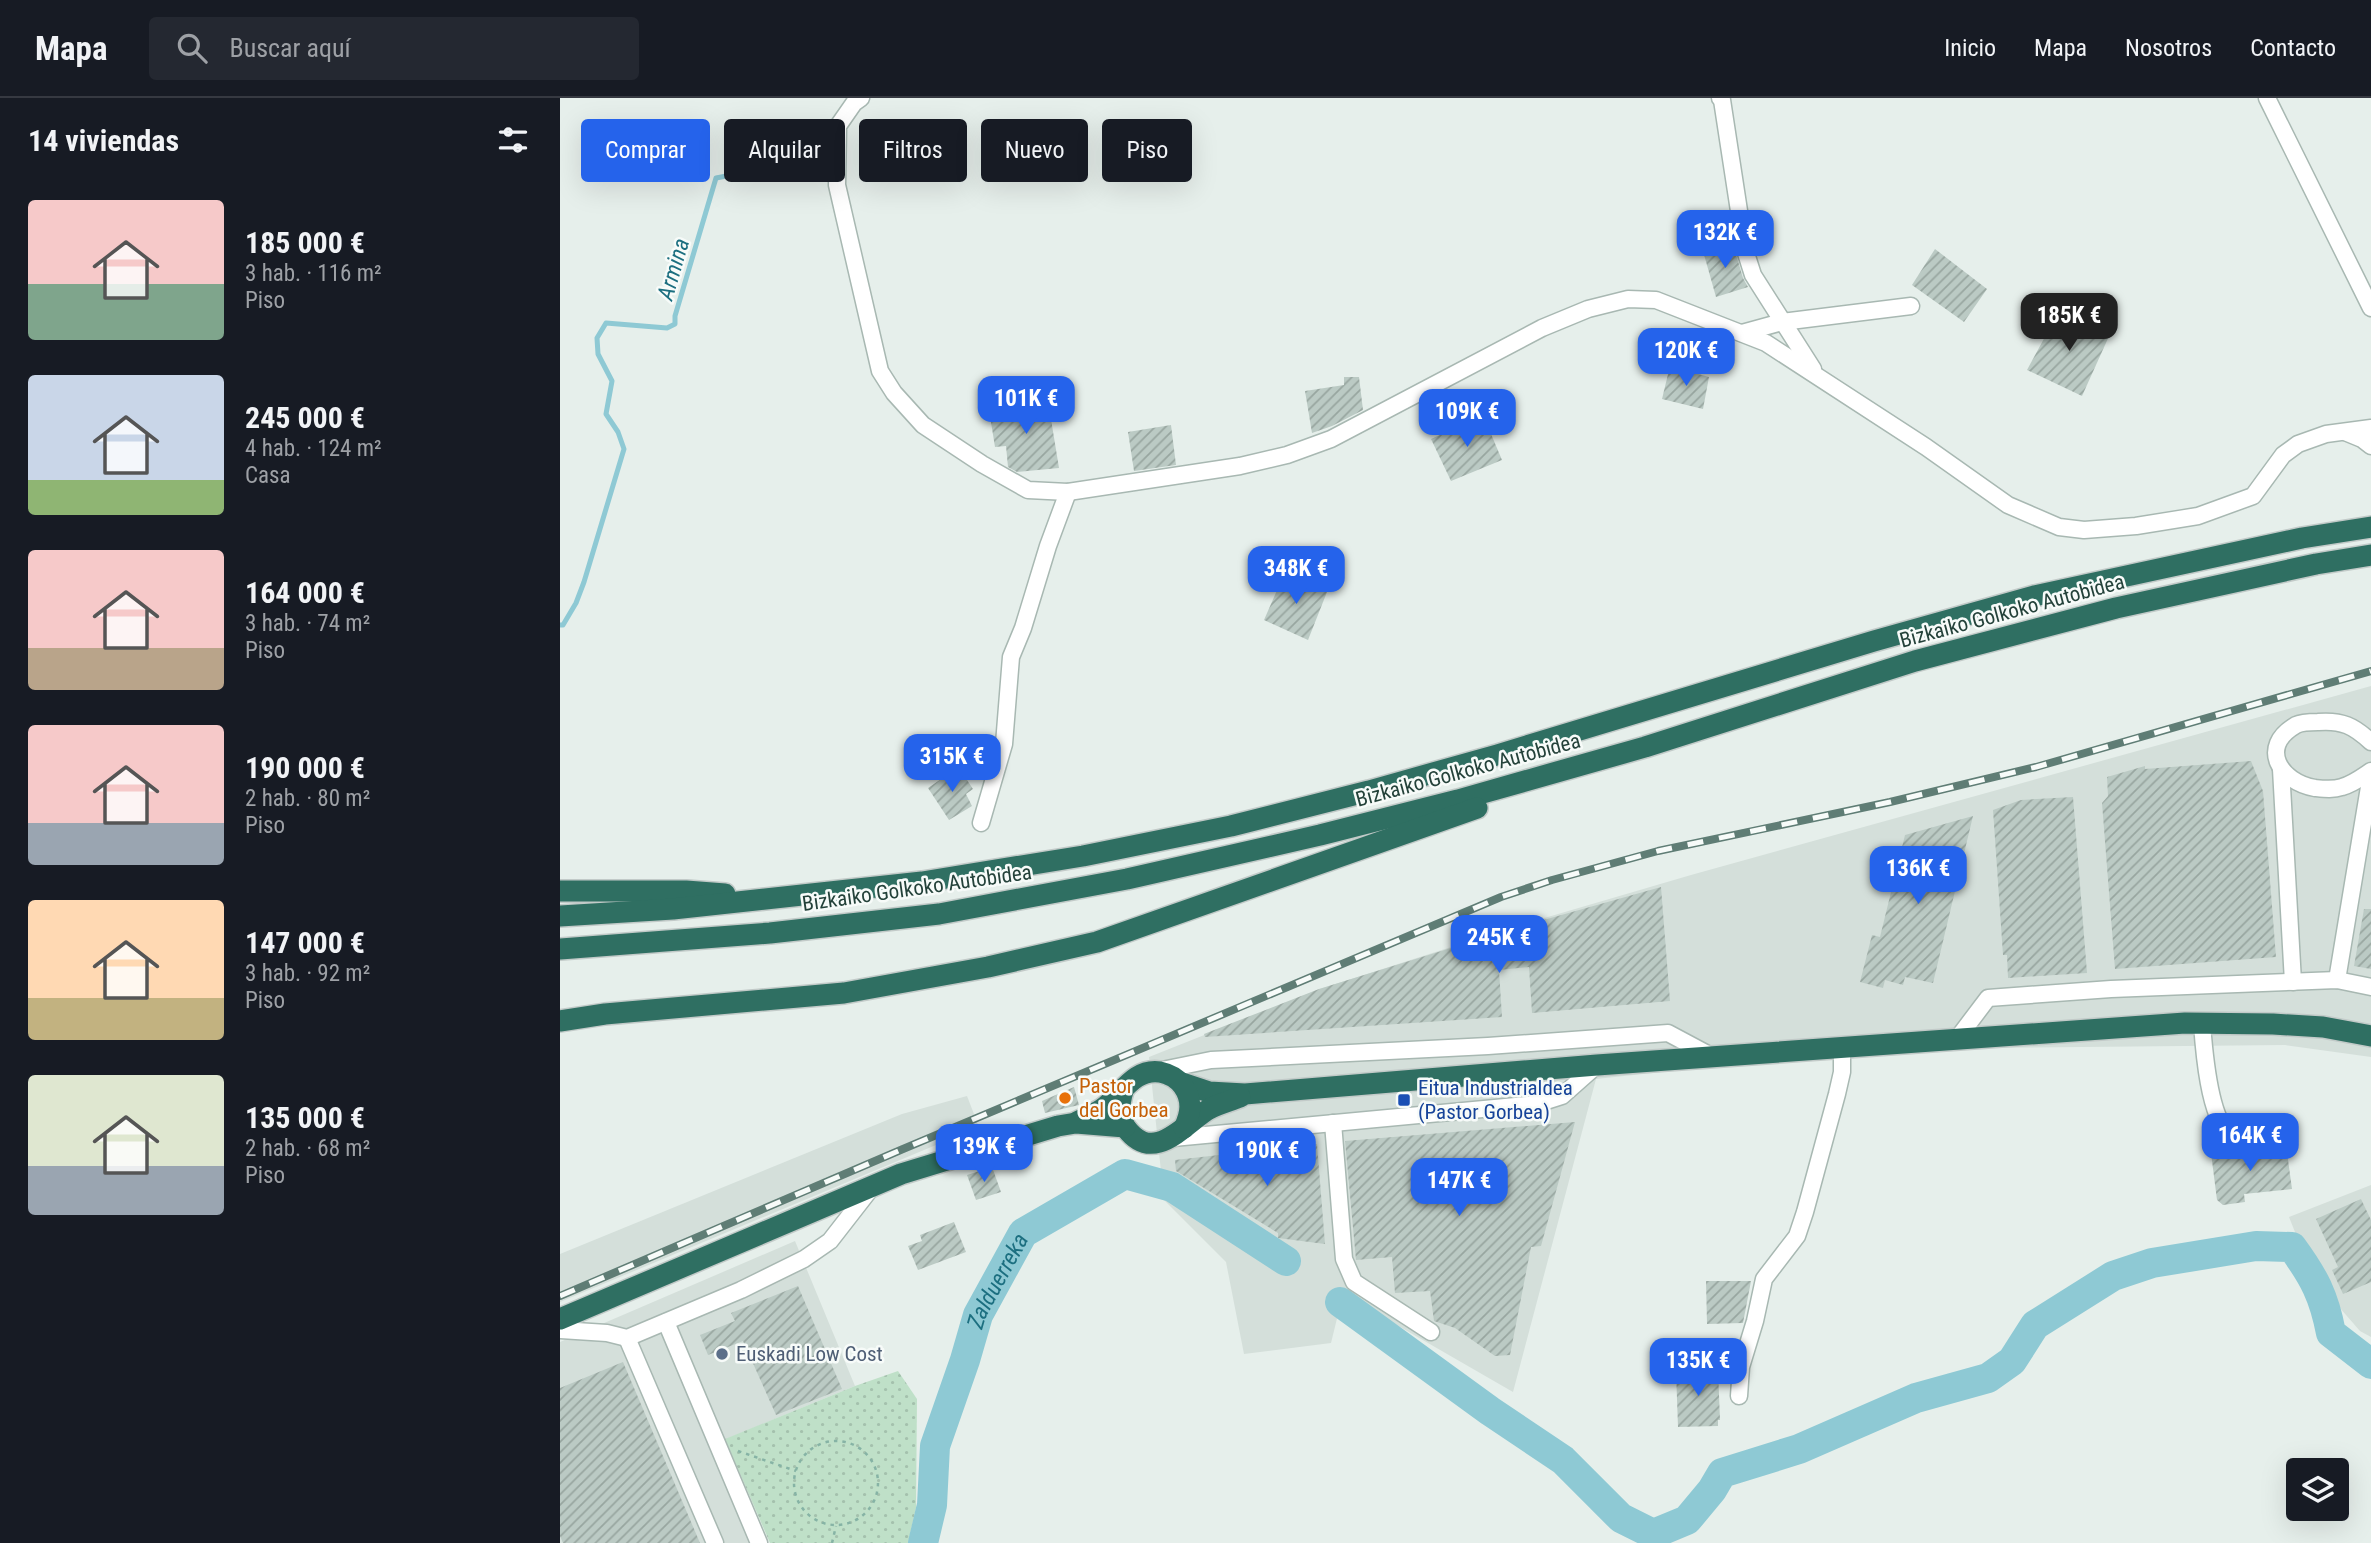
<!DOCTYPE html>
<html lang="es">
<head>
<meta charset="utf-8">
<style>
	:root { --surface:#171b24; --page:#242831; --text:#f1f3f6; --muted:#9ea1a6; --line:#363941; --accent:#2563eb }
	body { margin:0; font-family:"Roboto Condensed",sans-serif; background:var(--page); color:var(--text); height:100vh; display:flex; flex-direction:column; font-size:26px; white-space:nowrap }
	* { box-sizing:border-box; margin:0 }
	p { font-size:23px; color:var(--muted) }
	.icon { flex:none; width:38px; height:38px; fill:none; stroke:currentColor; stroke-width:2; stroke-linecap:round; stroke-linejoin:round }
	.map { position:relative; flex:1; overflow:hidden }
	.sheet { display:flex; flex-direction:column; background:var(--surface); width:560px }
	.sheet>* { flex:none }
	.top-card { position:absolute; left:21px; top:21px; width:665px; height:63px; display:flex; gap:14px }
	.fabs { position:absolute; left:1726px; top:1360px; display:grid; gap:14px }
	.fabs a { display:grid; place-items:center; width:63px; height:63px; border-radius:7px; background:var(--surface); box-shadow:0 7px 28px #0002; font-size:35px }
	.price { position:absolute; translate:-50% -60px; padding:0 16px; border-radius:14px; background:var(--accent); color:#fff; font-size:23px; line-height:46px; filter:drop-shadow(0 2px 4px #0008) }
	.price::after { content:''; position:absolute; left:50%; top:42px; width:21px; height:16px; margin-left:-10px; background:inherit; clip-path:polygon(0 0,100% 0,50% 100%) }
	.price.on { background:#222; color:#fff }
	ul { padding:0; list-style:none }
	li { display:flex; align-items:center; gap:21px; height:175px; padding:0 28px }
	li span { display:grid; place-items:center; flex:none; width:196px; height:140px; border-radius:7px; color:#555 }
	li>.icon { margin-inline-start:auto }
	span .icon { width:84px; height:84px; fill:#fffc; stroke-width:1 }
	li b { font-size:30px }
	h2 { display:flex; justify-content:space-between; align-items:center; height:84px; padding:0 28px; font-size:30px }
	.chip { padding:0 24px; border-radius:7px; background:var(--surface); box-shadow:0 7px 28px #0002; font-size:24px; line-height:63px }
	.chip.on { background:var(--accent); color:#fff }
	header { display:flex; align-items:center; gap:42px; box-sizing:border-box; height:98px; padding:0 35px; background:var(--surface); border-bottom:2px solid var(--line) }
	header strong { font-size:33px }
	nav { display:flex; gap:38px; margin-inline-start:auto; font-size:24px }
	.search { width:490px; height:63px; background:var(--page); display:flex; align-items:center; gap:18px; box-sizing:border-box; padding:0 24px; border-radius:7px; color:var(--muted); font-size:26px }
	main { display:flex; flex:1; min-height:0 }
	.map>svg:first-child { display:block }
</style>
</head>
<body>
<header>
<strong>Mapa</strong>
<div class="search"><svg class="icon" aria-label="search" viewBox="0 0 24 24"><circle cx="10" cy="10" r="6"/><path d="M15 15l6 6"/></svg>Buscar aquí</div>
<nav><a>Inicio</a><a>Mapa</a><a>Nosotros</a><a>Contacto</a></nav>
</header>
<main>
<section class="sheet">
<h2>14 viviendas<svg class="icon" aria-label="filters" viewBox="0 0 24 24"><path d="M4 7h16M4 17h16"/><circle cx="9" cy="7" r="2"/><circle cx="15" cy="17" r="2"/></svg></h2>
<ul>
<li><span style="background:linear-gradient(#f6c9c9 60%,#7fa58c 0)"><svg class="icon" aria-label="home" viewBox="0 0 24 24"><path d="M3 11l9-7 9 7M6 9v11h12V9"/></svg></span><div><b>185 000 €</b><p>3 hab. · 116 m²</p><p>Piso</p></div></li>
<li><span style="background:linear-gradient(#c9d6e8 75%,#8fb573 0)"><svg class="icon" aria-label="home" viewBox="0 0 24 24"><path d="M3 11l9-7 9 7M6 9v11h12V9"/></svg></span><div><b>245 000 €</b><p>4 hab. · 124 m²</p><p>Casa</p></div></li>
<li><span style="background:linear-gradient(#f6c9c9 70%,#b9a48a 0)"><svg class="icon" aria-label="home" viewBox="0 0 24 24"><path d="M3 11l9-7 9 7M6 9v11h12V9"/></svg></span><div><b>164 000 €</b><p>3 hab. · 74 m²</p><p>Piso</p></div></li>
<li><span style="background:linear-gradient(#f6c9c9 70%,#9aa5b1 0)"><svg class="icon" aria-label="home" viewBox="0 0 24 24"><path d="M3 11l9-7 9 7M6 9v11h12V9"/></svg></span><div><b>190 000 €</b><p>2 hab. · 80 m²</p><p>Piso</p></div></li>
<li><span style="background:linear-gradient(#ffd9b3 70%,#c2b280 0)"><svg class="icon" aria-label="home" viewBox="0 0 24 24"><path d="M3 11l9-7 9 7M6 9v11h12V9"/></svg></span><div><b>147 000 €</b><p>3 hab. · 92 m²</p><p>Piso</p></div></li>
<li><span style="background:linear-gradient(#dfe7d0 65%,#9aa5b1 0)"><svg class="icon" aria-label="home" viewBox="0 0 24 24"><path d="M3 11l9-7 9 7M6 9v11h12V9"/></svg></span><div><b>135 000 €</b><p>2 hab. · 68 m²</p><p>Piso</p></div></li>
</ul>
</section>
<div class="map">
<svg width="1811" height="1445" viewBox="0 0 1811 1445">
	<defs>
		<pattern id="grass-dots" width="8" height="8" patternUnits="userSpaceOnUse" patternTransform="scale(1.75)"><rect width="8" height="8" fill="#bfe0c8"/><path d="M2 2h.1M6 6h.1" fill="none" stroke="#a4c1ad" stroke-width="1.8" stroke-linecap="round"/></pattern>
		<pattern id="building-hatch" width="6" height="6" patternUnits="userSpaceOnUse" patternTransform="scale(1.75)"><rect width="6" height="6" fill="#bbcac4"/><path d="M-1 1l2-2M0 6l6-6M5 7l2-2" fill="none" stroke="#98a6a0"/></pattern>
	</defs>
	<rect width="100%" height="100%" fill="#e6efeb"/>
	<g fill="#d4dfda">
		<polygon points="1811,588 1811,959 1725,947 1426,950 1263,957 1036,981 953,1294 783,1196 771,1245 684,1256 666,1164 604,1102 589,959 760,891 944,832 1131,777"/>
		<polygon points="407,998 419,1029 0,1204 0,1156 342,1016"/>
		<polygon points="1811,1087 1811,1239 1800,1233 1753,1179 1729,1119"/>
		<polygon points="235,1143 295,1288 166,1341 208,1445 0,1445 0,1244"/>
	</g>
	<polygon fill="url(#grass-dots)" points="338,1273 357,1301 356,1410 348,1445 210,1445 165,1341 295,1288"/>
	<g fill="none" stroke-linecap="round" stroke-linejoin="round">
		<polyline stroke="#8ec9d4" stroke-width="5" points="0,527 3,527 16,505 24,484 64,351 58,334 46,316 52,283 38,256 37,240 46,225 107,230 115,226 115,218 156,80 249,62"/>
		<g stroke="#8ec9d4" stroke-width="30">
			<path d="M780,1204L930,1313L1003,1362L1061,1420L1093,1436L1127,1422L1152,1392L1162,1375L1239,1351L1356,1300L1428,1280L1452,1263L1475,1227L1553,1178L1592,1165L1696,1148L1732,1149C1754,1179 1764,1198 1771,1235L1811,1266"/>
			<path id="s1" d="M363,1445L372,1407L375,1348L405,1262L418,1217L463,1135L565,1076L612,1089L726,1163"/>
		</g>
	</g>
	<g fill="url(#building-hatch)">
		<polygon points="1173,146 1183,180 1188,189 1156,199 1143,153"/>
		<polygon points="1375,151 1427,191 1404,224 1352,187"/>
		<polygon points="1499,213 1550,236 1522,298 1467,272"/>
		<polygon points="1110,268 1149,279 1143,311 1102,301"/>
		<polygon points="784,279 799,279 803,312 772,328 752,335 745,293 784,287"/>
		<polygon points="488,303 499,370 457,374 448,369 446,348 435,349 429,312"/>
		<polygon points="923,317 942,362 891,383 871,341"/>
		<polygon points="611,327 616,367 574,373 568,334"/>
		<polygon points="725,474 767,494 748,542 704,522"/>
		<polygon points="1691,663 1703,693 1716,859 1555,871 1542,705 1548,698 1547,679 1585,668 1585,671"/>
		<polygon points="401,673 413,691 406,696 412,708 389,722 368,690 390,675 394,678"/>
		<polygon points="1513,699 1527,875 1448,880 1447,857 1443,857 1433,712 1461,702"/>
		<polygon points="1413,718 1373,885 1345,879 1343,887 1325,882 1323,890 1300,884 1312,837 1320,839 1345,737"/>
		<polygon points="1101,789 1110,903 972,915 969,869 939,872 942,919 645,939 644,936 759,891 952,831"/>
		<polygon points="1804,811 1811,811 1811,871 1794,868"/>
		<polygon points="514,989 519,1007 485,1015 482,1003"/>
		<polygon points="1015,1024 981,1148 971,1149 950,1257 935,1258 895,1230 874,1223 870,1193 835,1195 832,1159 796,1162 785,1043"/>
		<polygon points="757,1046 765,1146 718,1140 718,1135 616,1073 615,1062"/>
		<polygon points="1726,1047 1732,1091 1684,1096 1685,1104 1663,1107 1657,1102 1651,1055 1682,1052 1717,1051"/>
		<polygon points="432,1069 441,1094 416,1102 407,1077"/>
		<polygon points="1801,1101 1811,1122 1811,1184 1783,1196 1772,1172 1778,1169 1756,1121"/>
		<polygon points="394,1124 406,1154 358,1172 348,1148 362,1143 360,1137"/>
		<polygon points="1146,1183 1191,1183 1183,1225 1147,1226"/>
		<polygon points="238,1188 282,1291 216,1317 183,1243 148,1257 140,1237 175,1223 171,1215"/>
		<polygon points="63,1264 140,1445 3,1445 0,1438 0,1290"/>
		<polygon points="1158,1272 1160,1322 1158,1322 1158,1328 1118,1329 1116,1273"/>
	</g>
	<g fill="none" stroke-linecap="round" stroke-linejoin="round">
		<g stroke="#a8b8b2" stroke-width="19">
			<g id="minor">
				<polyline points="301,0 294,5 278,28 277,87 320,273 334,295 363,327 422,366 468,392 508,394 680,368 727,357 771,341 982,230 1028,211 1068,201 1096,202 1206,245 1366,349 1448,407 1499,429 1524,432 1576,428 1638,418 1693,398 1723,357 1738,346 1766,336 1811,330"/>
				<polyline points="1160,0 1162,2 1185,152 1193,177 1253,271"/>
				<polyline points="1707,0 1811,210"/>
				<polyline points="1182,235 1222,224 1351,208"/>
				<polyline points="1785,334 1802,341 1811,348"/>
				<path d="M1811,644C1794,628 1782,622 1758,624C1751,624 1742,624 1736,627C1698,649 1720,684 1755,690C1765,691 1773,692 1782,689C1793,686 1802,679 1811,673"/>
				<polyline points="1721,671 1733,884"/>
				<polyline points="421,725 444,646 451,559 463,530 488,448 508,394"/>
				<polyline points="1777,882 1811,677"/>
				<path d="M1642,926C1644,953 1649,1018 1669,1036C1680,1045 1703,1041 1717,1041"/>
				<polyline points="1397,941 1428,900 1551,891 1777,882 1811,889"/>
				<polyline points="597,973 651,962 928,948 1108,935 1153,959"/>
				<polyline points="773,1025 784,1161 794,1184 871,1234"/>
				<polyline points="613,1040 977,1006 1002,998 1037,967"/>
				<polyline points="106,1224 199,1445"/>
				<polyline points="0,1232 47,1235 67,1240 181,1192 244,1161 270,1143 312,1089"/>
				<polyline points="67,1240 155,1445"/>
				<polyline points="1179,1298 1181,1269 1195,1223 1204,1181 1237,1138 1245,1114 1277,996 1282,974 1282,950"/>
			</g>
		</g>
		<g stroke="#c2cac8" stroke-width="24">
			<g id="highway">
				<polyline points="0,793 126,793 165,796"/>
				<polyline points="0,818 113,811 362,784 523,758 671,728 809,693 937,657 1314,543 1474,498 1742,440 1811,429"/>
				<polyline points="0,851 210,835 379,816 567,781 760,737 898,702 1085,649 1355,563 1556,510 1756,466 1811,457"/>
				<polyline points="0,923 45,916 284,895 428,869 537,844 917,710"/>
				<polyline points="622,985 649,994 685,996 1037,967 1625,925 1713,926 1763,929 1811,938"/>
				<path d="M563,993C559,1006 558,1019 566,1030C594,1068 625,1025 649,1011C659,1006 670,1003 680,999"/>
				<path d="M517,1024C525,1020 534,1016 542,1011C561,998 573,970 600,974C610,976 618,981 623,988C633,1002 631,1016 624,1030"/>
				<polyline points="0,1221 341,1076 498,1028 516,1025 565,1029"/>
			</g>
		</g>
		<g stroke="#86b3a5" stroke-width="2.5" stroke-dasharray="3.5 5" stroke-linecap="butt">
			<circle cx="276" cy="1385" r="42"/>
			<polyline points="178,1353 236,1373"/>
			<polyline points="272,1445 276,1428"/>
		</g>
		<use href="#minor" stroke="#fff" stroke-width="16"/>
		<use href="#highway" stroke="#2f6f62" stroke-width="21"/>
		<g stroke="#5f7d75" stroke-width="8">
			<polyline id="rail" points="0,1198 343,1051 941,799 992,782 1098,753 1330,704 1476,669 1811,573"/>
		</g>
		<use href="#rail" stroke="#f7fbf9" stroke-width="5" stroke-dasharray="16" stroke-linecap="butt"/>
	</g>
	<circle fill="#e8710a" stroke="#f7fbf9" stroke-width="2.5" cx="505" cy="1000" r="7"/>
	<rect fill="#1a4fb4" stroke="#f7fbf9" stroke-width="2.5" x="837" y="995" width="14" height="14" rx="3.5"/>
	<circle fill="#5c6f8a" stroke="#f7fbf9" stroke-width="2.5" cx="162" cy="1256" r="7"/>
	<g text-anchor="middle" stroke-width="5" stroke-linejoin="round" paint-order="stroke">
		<g font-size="21" fill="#24423a" stroke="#f7fbf9">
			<text transform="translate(1452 513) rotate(-15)" y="7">Bizkaiko Golkoko Autobidea</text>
			<text transform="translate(908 672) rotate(-15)" y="7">Bizkaiko Golkoko Autobidea</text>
			<text transform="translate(357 790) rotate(-8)" y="7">Bizkaiko Golkoko Autobidea</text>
		</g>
		<g font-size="21" fill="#c56008" stroke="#f7fbf9" text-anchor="start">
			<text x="519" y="995">Pastor<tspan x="519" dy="24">del Gorbea</tspan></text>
		</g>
		<g font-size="21" fill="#164399" stroke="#f7fbf9" text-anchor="start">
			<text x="858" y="997">Eitua Industrialdea<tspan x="858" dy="24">(Pastor Gorbea)</tspan></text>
		</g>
		<g font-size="21" fill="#4e5e75" stroke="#f7fbf9" text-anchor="start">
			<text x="176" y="1263">Euskadi Low Cost</text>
		</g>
		<g font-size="23" font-style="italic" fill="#1c6f80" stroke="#f7fbf9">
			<text transform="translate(113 171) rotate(-74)" y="8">Armina</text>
			<text dy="8" stroke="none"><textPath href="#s1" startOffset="275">Zalduerreka</textPath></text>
		</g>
	</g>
</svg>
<div class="fabs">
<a><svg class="icon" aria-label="layers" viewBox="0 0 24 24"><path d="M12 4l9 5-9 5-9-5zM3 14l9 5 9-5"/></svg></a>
</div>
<b class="price" style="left:1165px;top:172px">132K €</b>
<b class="price on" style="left:1509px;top:255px">185K €</b>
<b class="price" style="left:1126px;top:290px">120K €</b>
<b class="price" style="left:466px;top:338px">101K €</b>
<b class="price" style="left:907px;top:351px">109K €</b>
<b class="price" style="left:736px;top:508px">348K €</b>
<b class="price" style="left:392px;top:696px">315K €</b>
<b class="price" style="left:1358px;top:808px">136K €</b>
<b class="price" style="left:939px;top:877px">245K €</b>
<b class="price" style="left:1690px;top:1075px">164K €</b>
<b class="price" style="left:424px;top:1086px">139K €</b>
<b class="price" style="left:707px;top:1090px">190K €</b>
<b class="price" style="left:899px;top:1120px">147K €</b>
<b class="price" style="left:1138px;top:1300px">135K €</b>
<div class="top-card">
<a class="chip on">Comprar</a>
<a class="chip">Alquilar</a>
<a class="chip">Filtros</a>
<a class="chip">Nuevo</a>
<a class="chip">Piso</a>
</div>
</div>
</main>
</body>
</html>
